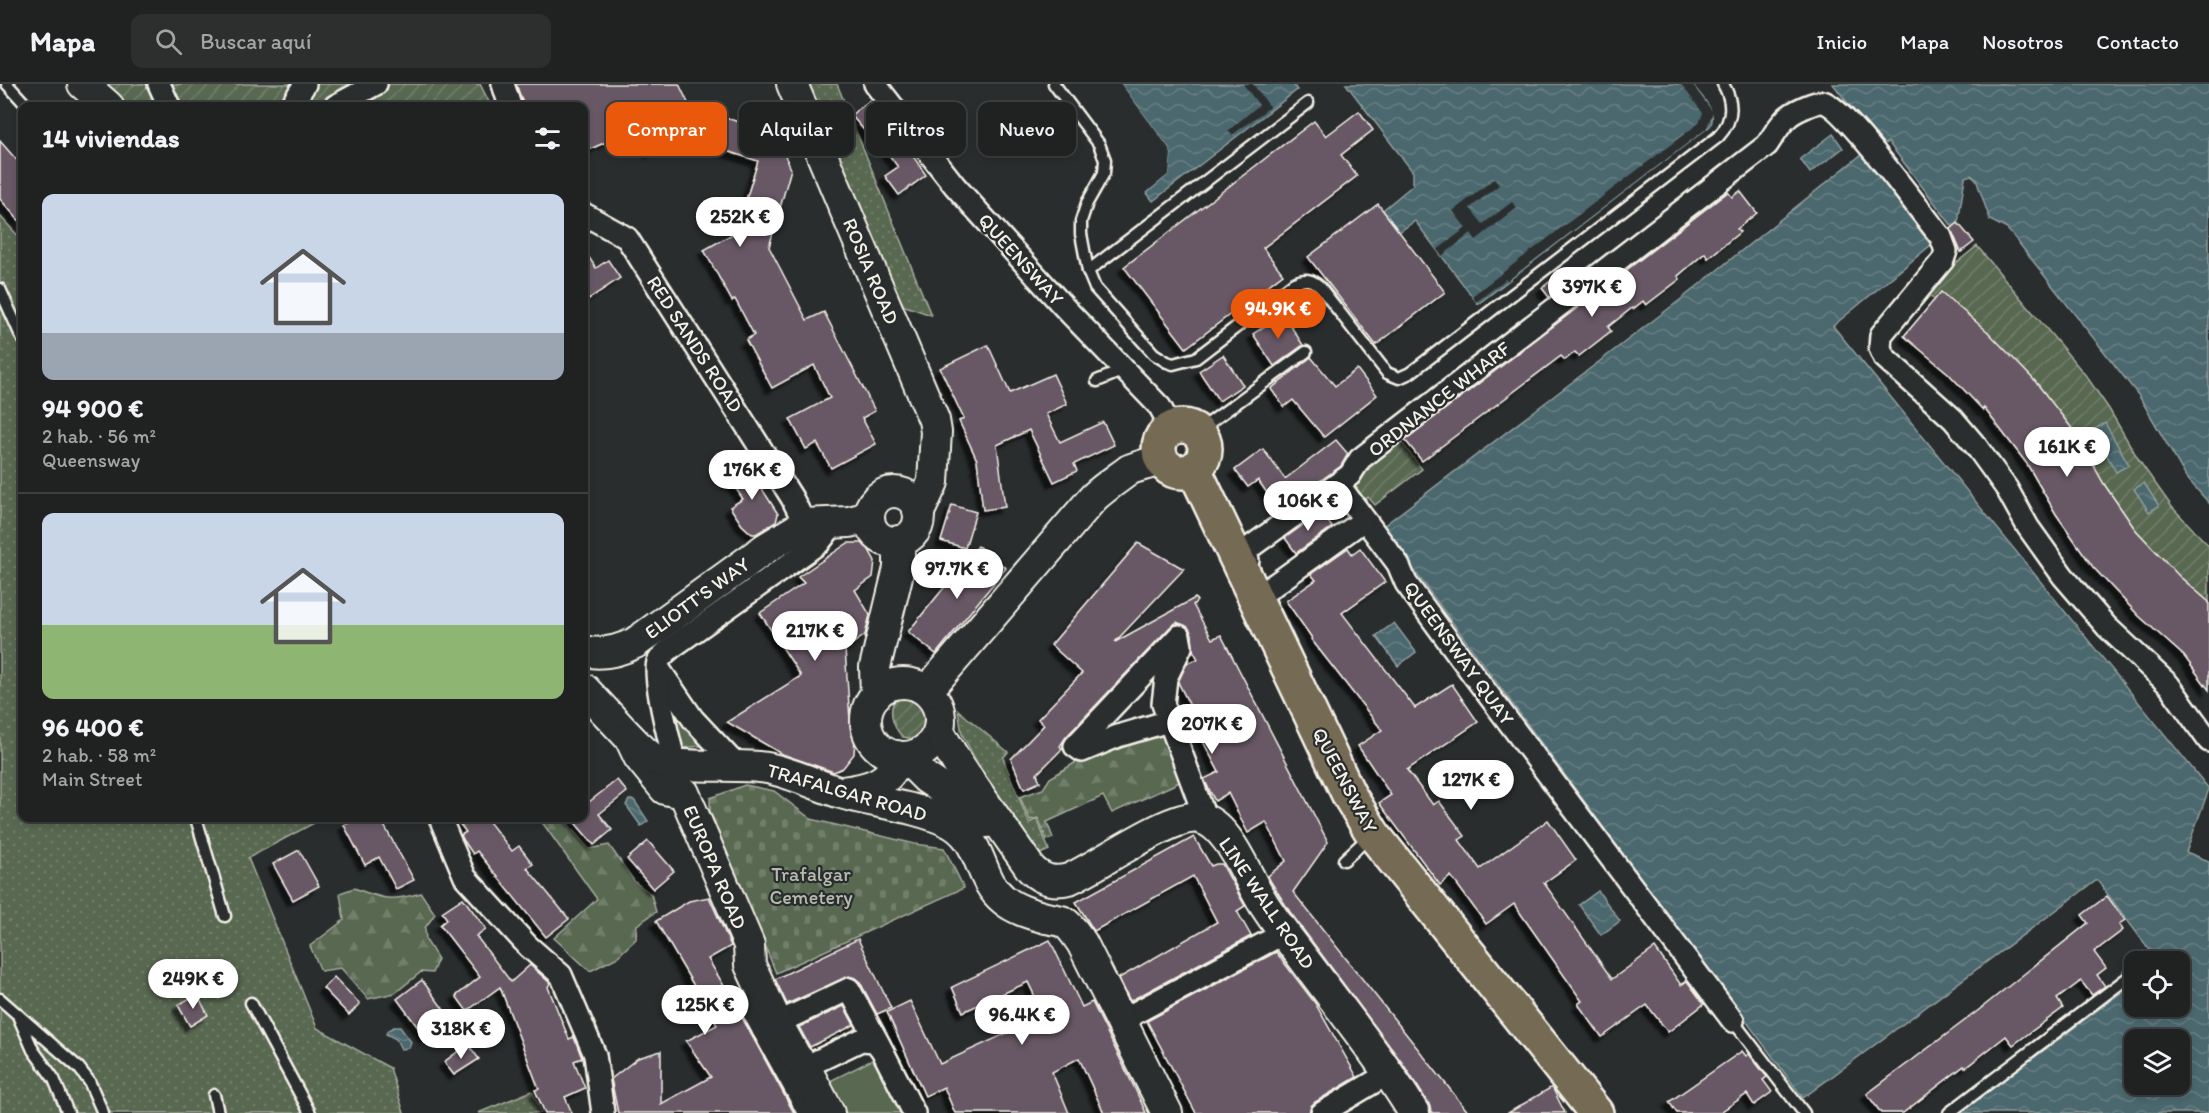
<!DOCTYPE html>
<html lang="es">
<head>
<meta charset="utf-8">
<style>
	:root { --surface:#202222; --page:#2d2f2f; --text:#f1f3f6; --muted:#a2a4a5; --line:#3d3f40; --accent:#ea580c }
	body { margin:0; font-family:Itim,sans-serif; background:var(--page); color:var(--text); height:100vh; display:flex; flex-direction:column; font-size:22px; white-space:nowrap }
	* { box-sizing:border-box; margin:0 }
	p { font-size:20px; color:var(--muted) }
	.icon { flex:none; width:33px; height:33px; fill:none; stroke:currentColor; stroke-width:2; stroke-linecap:round; stroke-linejoin:round }
	.map { position:relative; flex:1; overflow:hidden }
	.drawer { position:absolute; left:18px; top:18px; width:570px; height:720px; display:flex; flex-direction:column; background:var(--surface); border-radius:12px; box-shadow:0 3px 9px #0003,0 0 0 2px var(--line) }
	.drawer>* { flex:none }
	.hud { position:absolute; left:606px; top:18px; width:570px; height:54px; display:flex; gap:12px }
	.buttons { position:absolute; left:2124px; top:867px; display:grid; gap:12px }
	.buttons a { display:grid; place-items:center; width:66px; height:66px; border-radius:12px; background:var(--surface); box-shadow:0 3px 9px #0003,0 0 0 2px var(--line); font-size:30px }
	.price { position:absolute; translate:-50% -51px; padding:0 14px; border-radius:21px; background:#fff; color:#222; font-size:20px; line-height:39px; filter:drop-shadow(0 2px 3px #0008) }
	.price::after { content:''; position:absolute; left:50%; top:36px; width:18px; height:14px; margin-left:-9px; background:inherit; clip-path:polygon(0 0,100% 0,50% 100%) }
	.price.on { background:var(--accent); color:#fff }
	ul { padding:0; list-style:none }
	li { display:grid; align-content:center; gap:12px; height:318px; padding:0 24px }
	li+li { border-top:2px solid var(--line) }
	li span { display:grid; place-items:center; height:186px; border-radius:12px; color:#555 }
	li>.icon { margin-inline-start:auto }
	span .icon { width:108px; height:108px; fill:#fffc; stroke-width:1 }
	li b { font-size:26px }
	h2 { display:flex; justify-content:space-between; align-items:center; height:72px; padding:0 24px; font-size:26px }
	.tag { padding:0 21px; border-radius:12px; background:var(--surface); box-shadow:0 3px 9px #0003,0 0 0 2px var(--line); font-size:21px; line-height:54px }
	.tag.on { background:var(--accent); color:#fff }
	header { display:flex; align-items:center; gap:36px; box-sizing:border-box; height:84px; padding:0 30px; background:var(--surface); border-bottom:2px solid var(--line) }
	header strong { font-size:28px }
	nav { display:flex; gap:33px; margin-inline-start:auto; font-size:21px }
	.search { width:420px; height:54px; background:var(--page); display:flex; align-items:center; gap:15px; box-sizing:border-box; padding:0 21px; border-radius:12px; color:var(--muted); font-size:22px }
	.map>svg:first-child { display:block }
</style>
</head>
<body>
<header>
<strong>Mapa</strong>
<div class="search"><svg class="icon" aria-label="search" viewBox="0 0 24 24"><circle cx="10" cy="10" r="6"/><path d="M15 15l6 6"/></svg>Buscar aquí</div>
<nav><a>Inicio</a><a>Mapa</a><a>Nosotros</a><a>Contacto</a></nav>
</header>
<div class="map">
<svg width="2209" height="1029" viewBox="0 0 2209 1029">
	<defs>
		<pattern id="grass-tufts" width="24" height="20" patternUnits="userSpaceOnUse" patternTransform="scale(1.5)"><rect width="24" height="20" fill="#596851"/><path d="M3 7l-1-3M5 7V3M7 7l1-3M15 17l-1-3M17 17v-4M19 17l1-3" fill="none" stroke="#717e6a"/></pattern>
		<pattern id="forest-firs" width="22" height="20" patternUnits="userSpaceOnUse" patternTransform="scale(1.5)"><rect width="22" height="20" fill="#596851"/><path d="M5 1l3.5 6h-7zM16 11l3.5 6h-7z" fill="#717e6a"/></pattern>
		<pattern id="cemetery-stones" width="16" height="16" patternUnits="userSpaceOnUse" patternTransform="scale(1.5)"><rect width="16" height="16" fill="#596851"/><path d="M2 7V4a2 2 0 0 1 4 0v3zM10 15v-3a2 2 0 0 1 4 0v3z" fill="#717e6a"/></pattern>
		<pattern id="park-dots" width="8" height="8" patternUnits="userSpaceOnUse" patternTransform="scale(1.5)"><rect width="8" height="8" fill="#596851"/><path d="M2 2h.1M6 6h.1" fill="none" stroke="#717e6a" stroke-width="1.8" stroke-linecap="round"/></pattern>
		<pattern id="garden-furrows" width="10" height="10" patternUnits="userSpaceOnUse" patternTransform="scale(1.5)"><rect width="10" height="10" fill="#596851"/><path d="M-1 1l2-2M0 10L10 0M9 11l2-2" fill="none" stroke="#717e6a"/></pattern>
		<pattern id="water-waves" width="16" height="10" patternUnits="userSpaceOnUse" patternTransform="scale(1.5)"><rect width="16" height="10" fill="#4b686e"/><path d="M0 5q4-4 8 0t8 0" fill="none" stroke="#667e83"/></pattern>
		<filter id="shadow"><feDropShadow dx="-5.5" dy="5.5" stdDeviation="1.5" flood-color="#0009"/></filter>
	</defs>
	<rect width="100%" height="100%" fill="#2a2d2e"/>
	<filter id="ink" filterUnits="userSpaceOnUse"><feTurbulence type="fractalNoise" baseFrequency=".0167" numOctaves="2"/><feDisplacementMap in="SourceGraphic" scale="12" xChannelSelector="R" yChannelSelector="G"/><feConvolveMatrix kernelMatrix="1 2 1 2 8 2 1 2 1" color-interpolation-filters="sRGB"/></filter>
	<g filter="url(#ink)">
		<polygon fill="url(#grass-tufts)" stroke="#a6ac9c" stroke-width="1.5" points="676,627 701,662 681,664 671,628"/>
		<g fill="url(#forest-firs)" stroke="#a6ac9c" stroke-width="1.5">
			<polygon points="1166,650 1184,696 1112,729 1103,712 1047,738 1053,754 1047,756 1038,734 1030,736 1020,713 1043,705 1050,694 1081,675 1120,658"/>
			<polygon points="539,734 563,734 589,765 609,761 635,798 651,810 656,828 637,841 636,855 616,874 590,887 554,854 597,815"/>
			<path d="M354,804C383,815 389,818 421,809L435,830L425,844L426,856L438,875L432,889L421,888L395,909L368,915L341,884L321,887L310,862L344,836L340,809Z"/>
		</g>
		<polygon fill="url(#cemetery-stones)" stroke="#a6ac9c" stroke-width="1.5" points="745,701 774,707 811,735 915,760 944,764 964,804 776,889 710,727 710,714"/>
		<g fill="url(#park-dots)" stroke="#a6ac9c" stroke-width="1.5">
			<polygon points="805,0 837,0 931,231 902,221"/>
			<polygon points="0,132 22,156 22,734 313,734 316,738 248,774 317,944 390,984 404,1029 0,1029"/>
			<polygon points="958,626 1008,668 1003,674 1029,739 1037,735 1049,766 1028,775 962,650"/>
			<polygon points="532,1007 542,1029 478,1029"/>
		</g>
		<g fill="url(#garden-furrows)" stroke="#a6ac9c" stroke-width="1.5">
			<polygon points="105,0 480,0 491,22 127,22"/>
			<polygon points="1977,162 2087,293 2109,325 2140,378 2172,423 2209,462 2209,518 2183,495 2176,501 2175,488 2135,445 2102,397 2078,354 2037,300 1929,211 1955,180"/>
			<polygon points="1400,356 1422,385 1375,421 1368,413 1365,416 1367,419 1363,422 1350,405 1358,398 1364,384"/>
			<path d="M903,611C924,613 932,644 914,655L903,653C891,642 885,618 903,611Z"/>
		</g>
		<polygon fill="#596851" stroke="#a6ac9c" stroke-width="1.5" points="876,974 903,1029 843,1029 828,998"/>
		<g fill="url(#water-waves)" stroke="#8f9f9f" stroke-width="1.5" fill-rule="evenodd">
			<polygon points="1121,0 1293,0 1297,6 1153,117 1147,109 1169,90 1171,70 1168,63"/>
			<path d="M1346,0H1692C1700,12 1719,27 1710,42L1478,220L1415,137L1399,148L1383,126L1413,101V88Z"/>
			<polygon points="1833,0 2209,0 2209,419 2186,393 2139,312 2014,153 2007,145 1990,136 1976,95 1971,91 1965,93 1958,139 1953,143 1888,58 1881,62"/>
			<polygon points="1833,50 1843,64 1810,89 1800,75"/>
			<path d="M1862,70L1931,161L1833,242L2209,705L2186,768L2209,777V1029H1959L2134,899V922H2180V878L2158,877L2097,796L1803,1014L1382,443L1680,216ZM2134,956H2180V1000H2134Z"/>
			<polygon points="2105,339 2129,381 2116,388 2093,346"/>
			<polygon points="2144,399 2159,422 2149,428 2134,405"/>
			<polygon points="1394,539 1416,568 1398,582 1376,552"/>
			<polygon points="629,716 634,716 648,737 641,742 626,721"/>
			<polygon points="1598,807 1620,837 1601,851 1579,821"/>
			<polygon points="394,943 400,943 411,958 409,964 401,965 396,955 386,950 388,946"/>
		</g>
		<g fill="#2a2d2e">
			<polygon points="1118,0 1121,0 1168,63 1171,70 1169,90 1144,110 1145,106 1166,89 1168,71"/>
			<polygon points="1243,0 1253,0 1270,23 1232,51 1228,47 1259,21"/>
			<polygon points="1681,0 1692,0 1713,28 1706,45 1507,197 1506,195 1476,218 1472,212 1699,39 1703,29"/>
			<polygon points="1494,95 1499,101 1470,124 1483,140 1512,118 1517,124 1476,156 1471,149 1442,172 1437,166 1466,144 1453,127"/>
		</g>
		<g fill="#685965" stroke="#f4f1e8" stroke-width="1.5" filter="url(#shadow)">
			<polygon points="516,0 679,0 690,23 775,49 791,85 769,163 807,236 824,228 875,327 862,334 876,360 831,384 817,359 806,365 790,335 830,314 814,281 772,304 746,256 754,251 735,215 732,217 704,166 736,148 758,77 682,53 651,69 639,43 584,68 584,22 524,22"/>
			<polygon points="869,17 899,52 926,91 899,111 885,92 898,83 874,50 870,53 851,31"/>
			<polygon points="1359,27 1373,46 1341,71 1357,92 1263,164 1283,190 1186,264 1124,183 1314,37 1326,52"/>
			<polygon points="0,57 22,82 22,140 0,115"/>
			<polygon points="1740,107 1757,129 1737,145 1740,148 1708,174 1705,169 1678,192 1680,195 1646,221 1643,217 1633,225 1632,224 1608,243 1611,247 1579,272 1575,268 1565,276 1561,272 1422,377 1405,356 1728,108 1732,113"/>
			<polygon points="1378,120 1445,208 1376,261 1308,173"/>
			<polygon points="1958,139 1974,158 1961,168 1951,145"/>
			<polygon points="584,166 596,184 608,176 620,194 584,218"/>
			<polygon points="1554,194 1562,203 1549,213 1542,204"/>
			<polygon points="1941,208 1988,248 2035,297 2074,347 2104,400 2135,445 2179,492 2209,518 2209,606 2184,572 2139,532 2093,483 2056,430 2027,380 1984,324 1983,326 1948,289 1904,252"/>
			<polygon points="1283,230 1303,261 1274,282 1253,250"/>
			<polygon points="988,261 1010,309 1053,290 1067,320 1046,330 1060,358 1103,338 1114,361 1074,380 1077,387 1054,398 1029,346 997,361 1005,423 983,426 977,376 959,337 964,335 940,284"/>
			<polygon points="1223,271 1243,301 1219,317 1199,287"/>
			<polygon points="1311,273 1335,302 1357,285 1377,311 1324,353 1293,316 1284,323 1271,305"/>
			<polygon points="1336,356 1348,370 1341,382 1279,426 1258,396 1248,403 1235,386 1263,365 1285,395"/>
			<polygon points="745,378 778,430 776,438 756,450 752,450 742,441 730,423 743,415 726,390"/>
			<polygon points="952,421 976,428 965,464 941,457"/>
			<polygon points="1321,428 1332,443 1296,469 1285,454"/>
			<polygon points="848,459 865,459 875,477 873,493 855,506 870,531 865,551 845,565 851,650 855,654 854,670 843,684 834,688 782,670 727,638 801,592 760,529 804,499 798,493"/>
			<polygon points="1138,459 1184,485 1115,558 1195,514 1197,517 1193,521 1212,555 1221,551 1328,758 1293,808 1469,1029 1432,1029 1429,1020 1403,980 1290,828 1271,798 1268,792 1286,777 1266,738 1248,749 1228,709 1215,717 1204,695 1219,688 1197,646 1188,651 1179,627 1190,622 1178,598 1187,579 1198,575 1193,566 1192,550 1188,543 1177,538 1170,543 1066,653 1060,662 1062,665 1037,690 1040,698 1024,705 1011,675 1044,641 1038,635 1082,589 1051,561"/>
			<polygon points="978,462 1006,484 936,570 908,548"/>
			<polygon points="1348,464 1352,470 1360,464 1385,498 1342,529 1415,624 1452,600 1478,638 1407,686 1433,721 1439,717 1465,752 1459,756 1480,785 1548,736 1576,776 1544,799 1612,895 1655,864 1681,901 1687,897 1704,920 1668,948 1647,921 1602,953 1578,920 1582,917 1514,820 1486,840 1451,792 1440,801 1379,719 1391,711 1358,662 1382,646 1311,555 1312,554 1286,517 1316,496 1311,490"/>
			<polygon points="617,696 627,708 599,730 612,746 594,761 571,734 584,734 584,711 589,718"/>
			<polygon points="359,734 380,734 414,796 396,805 379,773 365,781 344,741"/>
			<polygon points="455,734 486,734 512,767 519,762 533,780 527,784 569,835 546,853 477,767 473,770 464,757 461,751 466,748"/>
			<polygon points="1194,753 1211,782 1216,780 1222,780 1245,822 1237,827 1251,852 1130,917 1119,894 1217,838 1193,792 1094,847 1076,818"/>
			<polygon points="648,757 674,787 653,805 627,775"/>
			<polygon points="299,766 319,802 293,816 273,780"/>
			<polygon points="2107,812 2125,836 2119,840 2123,846 2094,868 2106,884 2097,891 2105,902 2092,911 2081,897 2057,915 2063,924 2013,961 2006,952 1965,984 1964,982 1903,1029 1881,1029 1867,1010 1975,929 2088,839 2082,831"/>
			<polygon points="709,813 731,862 708,875 727,907 730,905 738,919 739,928 794,1029 618,1029 611,995 638,974 661,967 661,1020 711,993 686,957 717,941 656,837 689,817"/>
			<polygon points="463,814 486,845 476,852 511,898 530,881 550,899 548,903 569,955 574,953 582,974 574,977 585,1004 565,1013 572,1029 545,1029 535,1006 539,1005 500,903 467,927 456,912 480,893 440,841 447,835 442,828"/>
			<polygon points="858,855 891,924 877,930 860,898 855,894 849,892 787,920 775,895"/>
			<polygon points="1050,856 1082,923 1092,918 1136,1007 1146,1029 1104,1029 1079,974 1052,988 1069,1029 955,1029 944,1003 925,1012 887,928 910,917 940,980 1044,932 1028,898 963,928 952,903"/>
			<polygon points="1276,868 1315,919 1357,993 1315,1018 1311,1022 1309,1029 1196,1029 1147,937"/>
			<polygon points="334,893 360,920 349,931 323,904"/>
			<polygon points="422,896 450,934 425,953 397,915"/>
			<polygon points="197,910 208,931 190,942 178,921"/>
			<polygon points="844,922 854,941 810,963 799,943"/>
			<polygon points="468,960 479,975 454,991 444,978"/>
			<polygon points="1742,967 1746,972 1749,970 1767,993 1763,996 1772,1008 1754,1021 1747,1010 1719,1029 1677,1029 1669,1018"/>
			<polygon points="1552,1003 1565,1029 1508,1029"/>
		</g>
		<g fill="none" stroke-linecap="round" stroke-linejoin="round">
			<g stroke="#f4f1e8" stroke-width="15">
				<g id="lane">
					<polyline points="7,0 27,22"/>
					<path d="M1054,0L1099,60L1105,76L1104,89L1087,119L1081,137V150L1088,187L1095,204L1154,270L1167,278L1173,280L1196,274L1294,199C1305,194 1312,195 1320,203L1387,289L1399,294L1410,289L1718,53C1733,37 1734,19 1723,0"/>
					<polyline points="1088,187 1308,19"/>
					<polyline points="0,205 22,254"/>
					<polyline points="1097,297 1124,286"/>
					<polyline points="1197,348 1306,268"/>
					<polyline points="196,734 225,832"/>
					<polyline points="1344,776 1370,752"/>
					<polyline points="2150,878 2151,877"/>
					<polyline points="0,915 79,984 89,997 103,1029"/>
					<polyline points="251,919 310,1029"/>
					<polyline points="19,934 33,966 54,995 68,1029"/>
					<polyline points="1733,937 1804,1029"/>
					<polyline points="214,1011 218,1029"/>
					<polyline points="1949,1029 2134,889"/>
				</g>
			</g>
			<g stroke="#f4f1e8" stroke-width="26">
				<g id="street">
					<polyline points="159,0 169,22"/>
					<polyline points="503,0 510,22"/>
					<polyline points="875,0 955,102 1064,223 1160,323 1172,345"/>
					<polyline points="291,22 305,0"/>
					<polyline points="335,22 376,0"/>
					<polyline points="584,130 627,154 746,341 792,414 805,440"/>
					<polyline points="1338,400 1398,480 1406,499 1472,589 1733,937"/>
					<path d="M1245,488L1248,476L1245,467L1350,391L1360,375L1767,61C1773,52 1781,38 1789,32C1795,27 1816,17 1823,18C1844,22 1923,131 1941,153L1946,167L1943,176L1881,251L1880,264L1884,273L1953,335L1976,362L2007,405L2028,443L2063,492L2107,543L2169,601L2209,657"/>
					<polyline points="1256,514 1364,436"/>
					<polyline points="659,585 693,635 736,681"/>
					<polyline points="1169,637 1118,652 1082,667 1075,662 1179,552 1181,563 1166,594 1163,620 1206,736"/>
					<path d="M679,693C673,672 652,595 658,578C661,572 666,568 671,564L819,459L835,438"/>
					<polyline points="440,734 465,793 528,862 561,891 595,971 603,1029"/>
					<polyline points="750,922 809,1029"/>
					<polyline points="1122,936 1284,849"/>
					<polyline points="763,946 849,905 880,962"/>
					<polyline points="805,983 861,956 875,957 882,966 914,1029"/>
					<polyline points="1322,1029 1389,989"/>
				</g>
			</g>
			<g stroke="#f4f1e8" stroke-width="34">
				<g id="secondary">
					<polyline points="83,0 108,22"/>
					<polyline points="792,0 934,336 936,348 933,398 919,428"/>
					<circle cx="894" cy="433" r="25"/>
					<path d="M584,567C601,571 619,567 635,559L766,464L805,440L849,438L869,433"/>
					<circle cx="903" cy="636" r="37"/>
					<polyline points="584,605 630,654 639,673 665,705 684,709 749,861 750,881 777,939 795,972 805,983 829,1029"/>
					<path d="M927,607L1094,413C1105,403 1117,395 1129,386C1132,384 1154,378 1161,376"/>
					<polyline points="876,611 875,583 899,484 899,457"/>
					<path d="M939,648L959,682L1031,785C1042,796 1053,799 1069,795C1097,783 1172,729 1199,734C1223,738 1240,776 1250,795C1264,825 1286,851 1306,878C1343,928 1382,976 1414,1029"/>
					<path d="M630,654C637,661 645,669 654,675C675,686 738,679 767,684C793,689 816,701 841,709C875,719 914,722 947,737C984,754 976,794 1004,816C1016,826 1032,830 1046,834C1051,835 1059,836 1064,838C1071,842 1077,852 1082,859L1167,1029"/>
					<polyline points="905,673 926,694 971,724 986,738"/>
					<path d="M842,708C866,705 893,700 897,672"/>
				</g>
			</g>
			<g stroke="#f4f1e8" stroke-width="38">
				<g id="primary">
					<circle cx="1182" cy="365" r="23"/>
					<polyline points="1194,385 1349,711 1373,750 1596,1029"/>
				</g>
			</g>
			<use href="#lane" stroke="#2a2d2e" stroke-width="10"/>
			<use href="#street" stroke="#2a2d2e" stroke-width="21"/>
			<use href="#secondary" stroke="#2a2d2e" stroke-width="30"/>
			<use href="#primary" stroke="#746b52" stroke-width="33"/>
		</g>
	</g>
	<g text-anchor="middle" stroke-width="4.5" stroke-linejoin="round" paint-order="stroke">
		<g font-size="20" fill="#f4f1e8" stroke="#2a2d2e">
			<text transform="translate(1021 175) rotate(48)" y="7">QUEENSWAY</text>
			<text transform="translate(871 187) rotate(67)" y="7">ROSIA ROAD</text>
			<text transform="translate(695 260) rotate(57)" y="7">RED SANDS ROAD</text>
			<text transform="translate(1439 315) rotate(-38)" y="7">ORDNANCE WHARF</text>
			<text transform="translate(697 514) rotate(-36)" y="7">ELIOTT'S WAY</text>
			<text transform="translate(1459 569) rotate(54)" y="7">QUEENSWAY QUAY</text>
			<text transform="translate(1345 696) rotate(62)" y="7">QUEENSWAY</text>
			<text transform="translate(847 708) rotate(16)" y="7">TRAFALGAR ROAD</text>
			<text transform="translate(715 783) rotate(67)" y="7">EUROPA ROAD</text>
			<text transform="translate(1267 819) rotate(56)" y="7">LINE WALL ROAD</text>
		</g>
		<g font-size="20" fill="#b6baac" stroke="#2a2d2e">
			<text x="811" y="797">Trafalgar<tspan x="811" dy="23">Cemetery</tspan></text>
		</g>
	</g>
</svg>
<div class="buttons">
<a><svg class="icon" aria-label="locate" viewBox="0 0 24 24"><circle cx="12" cy="12" r="6"/><path d="M12 2v4M12 18v4M2 12h4M18 12h4"/></svg></a>
<a><svg class="icon" aria-label="layers" viewBox="0 0 24 24"><path d="M12 4l9 5-9 5-9-5zM3 14l9 5 9-5"/></svg></a>
</div>
<b class="price" style="left:740px;top:164px">252K €</b>
<b class="price" style="left:1592px;top:234px">397K €</b>
<b class="price on" style="left:1278px;top:256px">94.9K €</b>
<b class="price" style="left:2067px;top:394px">161K €</b>
<b class="price" style="left:752px;top:417px">176K €</b>
<b class="price" style="left:1308px;top:448px">106K €</b>
<b class="price" style="left:957px;top:516px">97.7K €</b>
<b class="price" style="left:815px;top:578px">217K €</b>
<b class="price" style="left:1212px;top:671px">207K €</b>
<b class="price" style="left:1471px;top:727px">127K €</b>
<b class="price" style="left:193px;top:926px">249K €</b>
<b class="price" style="left:705px;top:952px">125K €</b>
<b class="price" style="left:1022px;top:962px">96.4K €</b>
<b class="price" style="left:461px;top:976px">318K €</b>
<div class="hud">
<a class="tag on">Comprar</a>
<a class="tag">Alquilar</a>
<a class="tag">Filtros</a>
<a class="tag">Nuevo</a>
</div>
<section class="drawer">
<h2>14 viviendas<svg class="icon" aria-label="filters" viewBox="0 0 24 24"><path d="M4 7h16M4 17h16"/><circle cx="9" cy="7" r="2"/><circle cx="15" cy="17" r="2"/></svg></h2>
<ul>
<li><span style="background:linear-gradient(#c9d6e8 75%,#9aa5b1 0)"><svg class="icon" aria-label="home" viewBox="0 0 24 24"><path d="M3 11l9-7 9 7M6 9v11h12V9"/></svg></span><div><b>94 900 €</b><p>2 hab. · 56 m²</p><p>Queensway</p></div></li>
<li><span style="background:linear-gradient(#c9d6e8 60%,#8fb573 0)"><svg class="icon" aria-label="home" viewBox="0 0 24 24"><path d="M3 11l9-7 9 7M6 9v11h12V9"/></svg></span><div><b>96 400 €</b><p>2 hab. · 58 m²</p><p>Main Street</p></div></li>
</ul>
</section>
</div>
</body>
</html>
